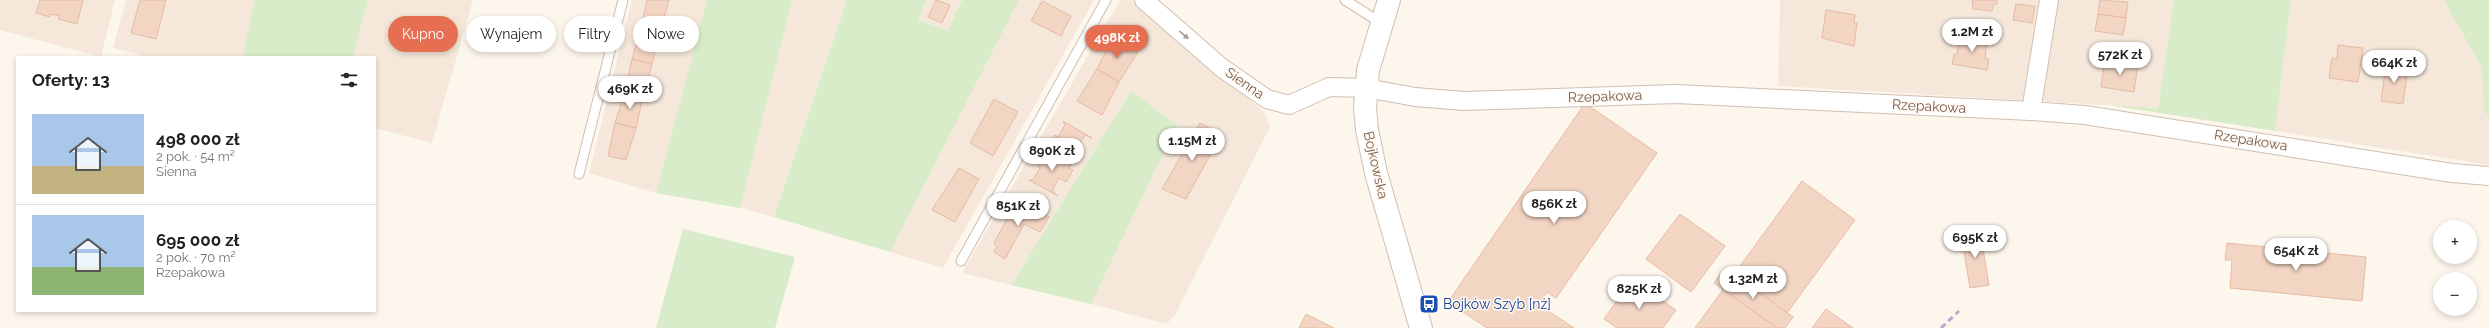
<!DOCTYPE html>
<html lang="pl">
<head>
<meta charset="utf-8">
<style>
	:root { --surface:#fff; --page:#f6f6f6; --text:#202124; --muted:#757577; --line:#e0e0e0; --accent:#e76f51 }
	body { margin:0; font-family:Raleway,sans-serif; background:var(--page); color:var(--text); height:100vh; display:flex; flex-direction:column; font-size:15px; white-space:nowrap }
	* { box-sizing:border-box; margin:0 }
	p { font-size:13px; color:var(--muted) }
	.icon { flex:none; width:22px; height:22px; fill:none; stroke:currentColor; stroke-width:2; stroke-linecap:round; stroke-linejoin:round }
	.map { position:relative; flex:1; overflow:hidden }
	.drawer { position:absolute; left:16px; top:56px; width:360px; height:256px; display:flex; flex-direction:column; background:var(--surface); border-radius:0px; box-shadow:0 2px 6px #0003 }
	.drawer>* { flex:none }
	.top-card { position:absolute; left:388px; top:16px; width:380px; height:36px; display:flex; gap:8px }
	.controls { position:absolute; left:2433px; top:220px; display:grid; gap:8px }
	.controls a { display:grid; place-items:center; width:44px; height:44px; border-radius:50%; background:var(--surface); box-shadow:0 2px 6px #0003; font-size:20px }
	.price { position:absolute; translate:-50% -34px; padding:0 9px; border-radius:14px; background:#fff; color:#222; font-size:13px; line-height:26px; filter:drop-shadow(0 1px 2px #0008) }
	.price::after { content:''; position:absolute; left:50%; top:24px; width:12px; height:9px; margin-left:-6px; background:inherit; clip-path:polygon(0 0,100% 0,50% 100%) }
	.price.selected { background:var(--accent); color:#fff }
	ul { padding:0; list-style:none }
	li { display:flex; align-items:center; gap:12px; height:100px; padding:0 16px }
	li+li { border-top:1px solid var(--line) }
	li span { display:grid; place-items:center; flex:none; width:112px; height:80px; border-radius:0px; color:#555 }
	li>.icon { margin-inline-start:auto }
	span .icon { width:48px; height:48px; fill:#fffc; stroke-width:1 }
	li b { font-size:17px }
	h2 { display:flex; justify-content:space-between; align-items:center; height:48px; padding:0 16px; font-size:17px }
	.tag { padding:0 14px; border-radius:18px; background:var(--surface); box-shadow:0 2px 6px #0003; font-size:14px; line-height:36px }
	.tag.selected { background:var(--accent); color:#fff }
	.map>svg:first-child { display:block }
</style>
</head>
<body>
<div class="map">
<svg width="2489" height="328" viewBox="0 0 2489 328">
	<rect width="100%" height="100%" fill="#fdf6ec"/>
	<g fill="#f5e8da">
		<polygon points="0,0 115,0 101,57 0,30"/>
		<polygon points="126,0 255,0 242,57 147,57 113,48"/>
		<polygon points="368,0 473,0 432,143 375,128 375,57 353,57"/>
		<polygon points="632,0 707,0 656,193 589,173"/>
		<polygon points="792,0 847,0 774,217 740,208"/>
		<polygon points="926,0 962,0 948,30 918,20"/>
		<polygon points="1019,0 1094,0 943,268 890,252"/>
		<polygon points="1120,0 1132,0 1265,113 1270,127 1176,313 1167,324 1091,304 1177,125 1131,91 1011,285 962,273"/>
		<polygon points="1780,0 2174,0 2158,108 1778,86"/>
		<polygon points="2291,0 2489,0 2489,165 2275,131"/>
	</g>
	<g fill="#d8ecc9">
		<polygon points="255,0 368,0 353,57 242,57"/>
		<polygon points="707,0 792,0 740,208 656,193"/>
		<polygon points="847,0 926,0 918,20 948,30 962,0 1019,0 890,252 774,217"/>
		<polygon points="2174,0 2291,0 2275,131 2108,105 2158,108"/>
		<polygon points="2444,0 2489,0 2489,117 2484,110 2482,68"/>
		<polygon points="1131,91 1177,125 1091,304 1011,285"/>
		<polygon points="683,229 795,257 775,328 656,328"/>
	</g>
	<g fill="#f3d5c3" stroke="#e6bba3">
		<polygon points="40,0 83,0 77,24 59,19 59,16 50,14 50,17 36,13"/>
		<polygon points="140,0 166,0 156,39 131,33"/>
		<polygon points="647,0 669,0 660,32 641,28"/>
		<polygon points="936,0 950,5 942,23 928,17"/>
		<polygon points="1972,0 1997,0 1997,4 1994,4 1992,11 1973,9"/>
		<polygon points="2100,0 2128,2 2126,18 2098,14"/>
		<polygon points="1042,1 1071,16 1061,36 1031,21"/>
		<polygon points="2016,4 2035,6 2032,23 2013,20"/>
		<polygon points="1826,10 1855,15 1854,23 1857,23 1854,46 1822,38"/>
		<polygon points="2098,14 2126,18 2123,35 2095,31"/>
		<polygon points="641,28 660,32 652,64 632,59"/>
		<polygon points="1114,35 1139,50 1119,82 1097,69"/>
		<polygon points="1960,36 1987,40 1985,58 1989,59 1987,70 1952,64 1954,54 1957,54"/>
		<polygon points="2338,45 2363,48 2358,82 2329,78 2332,58 2337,59"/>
		<polygon points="632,59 652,64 643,96 625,91"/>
		<polygon points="2105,59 2138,64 2134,92 2101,87"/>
		<polygon points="2386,64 2408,67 2403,104 2381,101"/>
		<polygon points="1097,69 1119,82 1102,115 1077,101"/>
		<polygon points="625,91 643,96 636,128 615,123"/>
		<polygon points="994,99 1018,112 993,156 970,143"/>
		<polygon points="1585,103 1657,153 1556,298 1547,292 1538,304 1574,328 1487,328 1448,302"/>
		<polygon points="1063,121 1092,138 1085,135 1077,148 1084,151 1076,164 1073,162 1071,165 1054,155 1055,152 1048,147 1055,135 1058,137 1065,125"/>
		<polygon points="615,123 636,128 626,160 608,156"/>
		<polygon points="1200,123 1221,135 1186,199 1162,189"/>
		<polygon points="1044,153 1052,158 1054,155 1071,165 1069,168 1073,170 1066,182 1059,178 1052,191 1058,196 1029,180 1033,180 1040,168 1037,166"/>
		<polygon points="959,168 979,179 955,222 932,210"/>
		<polygon points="1802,181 1855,220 1776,328 1695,328"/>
		<polygon points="1017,200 1049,217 1040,232 1024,224 1005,259 994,252 997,247 994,243"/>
		<polygon points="1680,214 1725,246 1691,292 1646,259"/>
		<polygon points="1980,230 1989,285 1970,288 1961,233"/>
		<polygon points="2227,243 2366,257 2362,301 2230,288 2232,260 2225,260"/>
		<polygon points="1725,268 1793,317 1785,328 1777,328 1714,283"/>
		<polygon points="1632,280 1676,310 1663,328 1617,328 1604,319"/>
		<polygon points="1826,309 1853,328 1812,328"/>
		<polygon points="1306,314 1334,328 1299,328"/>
	</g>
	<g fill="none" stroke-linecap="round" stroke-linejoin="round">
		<g stroke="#d1beb0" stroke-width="11">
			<g id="service">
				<polyline points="1345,0 1381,23"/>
				<polyline points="579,174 623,0"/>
				<polyline points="961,261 1106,0"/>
			</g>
		</g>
		<g stroke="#d1beb0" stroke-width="20">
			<g id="minor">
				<polyline points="1144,0 1222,68 1267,99 1289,105 1329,87 1366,88 1415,97 1464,101 1676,94 2031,111 2085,115 2452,173 2489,176"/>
				<polyline points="2031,111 2049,0"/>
			</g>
		</g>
		<g stroke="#d1beb0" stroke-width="24">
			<polyline id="tertiary" points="1389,0 1368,70 1365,108 1367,130 1376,173 1421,328"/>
		</g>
		<use href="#service" stroke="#fff" stroke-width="9"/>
		<use href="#minor" stroke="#fff" stroke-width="18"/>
		<use href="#tertiary" stroke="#fff" stroke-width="22"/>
		<polyline stroke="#b9a8c9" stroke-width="3" stroke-dasharray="6 4" stroke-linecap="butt" points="1941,328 1959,311"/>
	</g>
	<defs><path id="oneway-solid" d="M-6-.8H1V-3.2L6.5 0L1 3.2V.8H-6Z"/></defs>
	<use fill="#af9d94" href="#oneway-solid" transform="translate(1184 35) rotate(41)"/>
	<defs>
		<g id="bus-square" transform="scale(1)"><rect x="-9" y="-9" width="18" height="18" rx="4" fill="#1a4fb4" stroke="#fffaf3"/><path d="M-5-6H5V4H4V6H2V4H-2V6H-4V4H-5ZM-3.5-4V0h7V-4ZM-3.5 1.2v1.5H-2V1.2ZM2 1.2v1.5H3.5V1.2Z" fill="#fff"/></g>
	</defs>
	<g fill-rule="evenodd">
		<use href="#bus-square" x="1429" y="304"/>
	</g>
	<g text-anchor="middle" stroke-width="3" stroke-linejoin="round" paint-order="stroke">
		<g font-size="14" fill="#7a5c4d" stroke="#fffaf3">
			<text transform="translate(1245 83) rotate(35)" y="5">Sienna</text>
			<text transform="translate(1605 96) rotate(-2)" y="5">Rzepakowa</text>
			<text transform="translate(1929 106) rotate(3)" y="5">Rzepakowa</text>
			<text transform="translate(2251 140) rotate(9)" y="5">Rzepakowa</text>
			<text transform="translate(1376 165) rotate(77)" y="5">Bojkowska</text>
		</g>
		<g font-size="14" fill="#164399" stroke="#fffaf3" text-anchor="start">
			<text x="1443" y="309">Bojków Szyb [nż]</text>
		</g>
	</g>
</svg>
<div class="controls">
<a>+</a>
<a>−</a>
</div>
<b class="price" style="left:1972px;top:53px">1.2M zł</b>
<b class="price selected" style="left:1117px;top:59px">498K zł</b>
<b class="price" style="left:2120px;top:76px">572K zł</b>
<b class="price" style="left:2394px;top:84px">664K zł</b>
<b class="price" style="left:630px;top:110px">469K zł</b>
<b class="price" style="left:1192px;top:162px">1.15M zł</b>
<b class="price" style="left:1052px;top:172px">890K zł</b>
<b class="price" style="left:1554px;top:225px">856K zł</b>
<b class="price" style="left:1018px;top:227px">851K zł</b>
<b class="price" style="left:1975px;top:259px">695K zł</b>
<b class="price" style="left:2296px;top:272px">654K zł</b>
<b class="price" style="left:1753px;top:300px">1.32M zł</b>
<b class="price" style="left:1639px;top:310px">825K zł</b>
<div class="top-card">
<a class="tag selected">Kupno</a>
<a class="tag">Wynajem</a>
<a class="tag">Filtry</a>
<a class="tag">Nowe</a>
</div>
<section class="drawer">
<h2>Oferty: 13<svg class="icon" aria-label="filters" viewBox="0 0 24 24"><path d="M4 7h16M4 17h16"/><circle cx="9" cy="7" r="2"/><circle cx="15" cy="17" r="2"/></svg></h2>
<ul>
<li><span style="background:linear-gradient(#a9c7e8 65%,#c2b280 0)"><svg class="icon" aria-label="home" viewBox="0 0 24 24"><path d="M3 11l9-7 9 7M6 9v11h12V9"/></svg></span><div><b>498 000 zł</b><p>2 pok. · 54 m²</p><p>Sienna</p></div></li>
<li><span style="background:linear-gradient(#a9c7e8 65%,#8fb573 0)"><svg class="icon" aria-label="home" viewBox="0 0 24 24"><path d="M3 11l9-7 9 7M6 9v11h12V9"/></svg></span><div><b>695 000 zł</b><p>2 pok. · 70 m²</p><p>Rzepakowa</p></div></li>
</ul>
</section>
</div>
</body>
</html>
